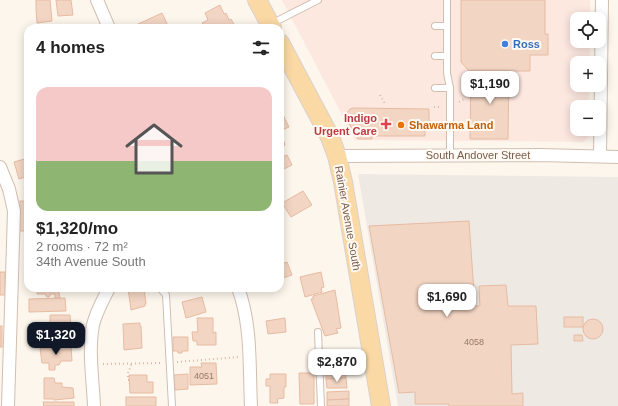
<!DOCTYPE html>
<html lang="en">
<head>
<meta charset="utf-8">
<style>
	:root { --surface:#fff; --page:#f6f6f6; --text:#222; --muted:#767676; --line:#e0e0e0; --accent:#111827 }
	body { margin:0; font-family:Helvetica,sans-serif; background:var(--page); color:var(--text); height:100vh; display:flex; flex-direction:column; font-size:15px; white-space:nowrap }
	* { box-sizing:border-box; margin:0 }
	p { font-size:13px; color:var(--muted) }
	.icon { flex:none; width:22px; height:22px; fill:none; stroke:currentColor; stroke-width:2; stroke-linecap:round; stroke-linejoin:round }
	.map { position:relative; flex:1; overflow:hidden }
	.drawer { position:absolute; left:24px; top:24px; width:260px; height:268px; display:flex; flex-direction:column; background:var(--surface); border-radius:12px; box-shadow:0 2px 10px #0003 }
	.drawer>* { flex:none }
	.controls { position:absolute; left:570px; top:12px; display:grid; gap:8px }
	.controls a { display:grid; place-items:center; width:36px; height:36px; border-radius:8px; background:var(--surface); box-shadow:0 2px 10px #0003; font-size:20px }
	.price { position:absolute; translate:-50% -34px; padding:0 9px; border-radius:8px; background:#fff; color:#222; font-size:13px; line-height:26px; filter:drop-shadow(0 1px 2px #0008) }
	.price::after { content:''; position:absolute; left:50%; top:24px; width:12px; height:9px; margin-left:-6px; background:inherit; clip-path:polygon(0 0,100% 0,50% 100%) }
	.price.on { background:var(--accent); color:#fff }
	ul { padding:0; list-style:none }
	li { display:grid; align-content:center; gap:8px; height:212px; padding:0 12px }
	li+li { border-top:1px solid var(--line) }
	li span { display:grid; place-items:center; height:124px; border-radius:12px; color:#555 }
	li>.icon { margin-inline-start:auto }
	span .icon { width:72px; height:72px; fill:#fffc; stroke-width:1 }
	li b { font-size:17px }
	h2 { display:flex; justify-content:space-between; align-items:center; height:48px; padding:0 12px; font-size:17px }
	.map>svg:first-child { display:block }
</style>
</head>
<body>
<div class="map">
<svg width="618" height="406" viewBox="0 0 618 406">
	<rect width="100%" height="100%" fill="#fdf6ec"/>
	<polygon fill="#fde8e0" points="282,0 590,0 590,19 577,19 577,41 590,41 590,63 577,63 577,85 589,85 589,107 577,107 577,129 589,129 589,137 583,142 355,140"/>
	<polygon fill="#efe9e4" points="358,174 618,177 618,406 398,406"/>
	<g fill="#f3d5c3" stroke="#e6bba3">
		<polygon points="36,0 50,0 52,21 37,23 36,8"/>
		<polygon points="56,0 71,0 73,15 58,16"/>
		<polygon points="461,0 545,0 545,34 548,34 548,55 530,55 530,71 469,71 461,62"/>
		<polygon points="220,5 224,14 226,13 229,20 231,19 236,28 205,28 202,23 208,20 205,13"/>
		<polygon points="162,13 169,28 137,28 136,25"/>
		<polygon points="471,71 509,71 508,139 470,139"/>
		<polygon points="354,108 429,109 429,123 425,123 425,136 372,136 372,139 358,139 345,117 347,113 350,109"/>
		<polygon points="282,113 289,127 280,131 280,114"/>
		<polygon points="281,133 285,145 280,147 280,134"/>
		<polygon points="287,155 292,165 280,171 280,158"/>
		<polygon points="28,158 28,176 19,179 14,162"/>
		<polygon points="303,191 312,205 291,217 282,203"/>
		<rect x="20" y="201" width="8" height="30"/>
		<polygon points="469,221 475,306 480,306 479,286 506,285 508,306 536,306 538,344 511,345 512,394 523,393 523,406 449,406 449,404 415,404 415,392 399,393 369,226"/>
		<polygon points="282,258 284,263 287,262 292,275 280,279 280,259"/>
		<rect x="0" y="272" width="5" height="23"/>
		<polygon points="321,272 324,287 321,288 322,292 305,297 300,277"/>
		<polygon points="37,288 58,288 60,298 55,298 55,294 51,294 49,297 47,297 45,294 37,294"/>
		<polygon points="128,288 144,288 146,304 145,304 145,306 131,310"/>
		<polygon points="335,290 341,328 336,329 338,333 325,336 311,299 313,299 313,296"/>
		<polygon points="202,297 206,312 186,318 182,302"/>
		<polygon points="65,298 66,311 29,312 29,299"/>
		<polygon points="50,315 70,315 71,329 50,330"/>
		<rect x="564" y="317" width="19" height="10"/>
		<polygon points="197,318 213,318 213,333 216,332 216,345 197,345 197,341 193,341 192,332 198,332"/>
		<polygon points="285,318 286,332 268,334 266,321"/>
		<circle cx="593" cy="329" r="10"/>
		<polygon points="140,323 140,326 141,326 142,348 124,350 123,324"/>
		<rect x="0" y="326" width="2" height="21"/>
		<polygon points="574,335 582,335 583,341 574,341"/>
		<polygon points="173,337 188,337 188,351 182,351 182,353 178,353 178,351 173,351"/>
		<polygon points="50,346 71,346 72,361 61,361 59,365 55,365 55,370 49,370 49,363 42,363 40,348 50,348"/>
		<polygon points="201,363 216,363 217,384 190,385 190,367 202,367"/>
		<polygon points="346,369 346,378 326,379 326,370"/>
		<polygon points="299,373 314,373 314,404 300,404"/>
		<polygon points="188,374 188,389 175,390 174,375"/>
		<polygon points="270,374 286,374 286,387 284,387 284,398 277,399 278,403 270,403 270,386 266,386 266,379 270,379"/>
		<polygon points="129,375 147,375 147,382 153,382 153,393 130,393"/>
		<polygon points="44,378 54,378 55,383 62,383 62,387 73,388 74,398 54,400 54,399 44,399"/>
		<polygon points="346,378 347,388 327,388 326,379"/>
		<polygon points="349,391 349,399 327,400 327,392"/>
		<rect x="126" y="397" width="30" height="9"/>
		<polygon points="349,399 349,406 327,406 327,400"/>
		<polygon points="43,402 74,402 74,406 44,406"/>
	</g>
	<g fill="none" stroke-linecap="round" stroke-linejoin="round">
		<g stroke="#d1beb0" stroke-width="8">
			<g id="service">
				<polyline points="447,0 447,73 450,88 450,155"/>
				<polyline points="271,24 318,0"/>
				<polyline points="435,26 447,26"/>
				<polyline points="435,56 447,56"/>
				<polyline points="435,88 450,88"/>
				<polyline points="160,288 166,295 172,406"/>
				<polyline points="318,332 321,406"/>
			</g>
		</g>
		<g stroke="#d1beb0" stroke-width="14">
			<g id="minor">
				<polyline points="97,0 109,28"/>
				<polyline points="337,156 540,155 618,157"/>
				<polyline points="600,156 602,0"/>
				<polyline points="0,167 9,189 14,211 8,406"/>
				<path d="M238,288C252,325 249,367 251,406"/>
				<path d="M94,406C93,380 88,351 93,325C96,312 103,300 109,288"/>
			</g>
		</g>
		<g stroke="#dad1cd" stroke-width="20">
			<g id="primary">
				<polyline points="257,0 272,28"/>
				<polyline points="280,43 330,137 337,156 343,182 381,406"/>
			</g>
		</g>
		<g stroke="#d9b8a5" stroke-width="2" stroke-dasharray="1 3" stroke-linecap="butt">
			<polyline points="380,95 385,104"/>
			<polyline points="459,102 464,99"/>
			<polyline points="434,107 439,107"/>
			<polyline points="326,352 347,350"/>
			<polyline points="177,362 239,357"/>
			<polyline points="103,364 161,363"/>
			<polyline points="129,380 128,380 128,373 132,363"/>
		</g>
		<use href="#service" stroke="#fff" stroke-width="6"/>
		<use href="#minor" stroke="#fff" stroke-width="12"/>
		<use href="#primary" stroke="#fbd9a5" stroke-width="18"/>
	</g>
	<circle fill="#3f7fe0" stroke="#fffaf3" stroke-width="1.5" cx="505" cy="44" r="4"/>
	<path fill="#e0444e" stroke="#fffaf3" stroke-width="1.5" d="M384 118h4v4h4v4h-4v4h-4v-4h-4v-4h4z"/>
	<circle fill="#e8710a" stroke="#fffaf3" stroke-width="1.5" cx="401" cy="125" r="4"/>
	<g text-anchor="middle" stroke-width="4" stroke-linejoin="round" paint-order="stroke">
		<g font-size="9" fill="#987a6a">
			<text x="474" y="345">4058</text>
			<text x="204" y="379">4051</text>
		</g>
		<g font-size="11" font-weight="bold" fill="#366cbe" stroke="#fffaf3" text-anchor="start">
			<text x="513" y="48">Ross</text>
		</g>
		<g font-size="11" font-weight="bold" fill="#be3a42" stroke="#fffaf3" text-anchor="end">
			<text x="377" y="122">Indigo<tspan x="377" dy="13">Urgent Care</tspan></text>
		</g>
		<g font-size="11" font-weight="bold" fill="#c56008" stroke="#fffaf3" text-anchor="start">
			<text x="409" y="129">Shawarma Land</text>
		</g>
		<g font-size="11" fill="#7a5c4d" stroke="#fffaf3">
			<text x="478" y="159">South Andover Street</text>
			<text transform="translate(348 218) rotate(80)" y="4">Rainier Avenue South</text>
		</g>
	</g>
</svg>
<div class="controls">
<a><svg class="icon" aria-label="locate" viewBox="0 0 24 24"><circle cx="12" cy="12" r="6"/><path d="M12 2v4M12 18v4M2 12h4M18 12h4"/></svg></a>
<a>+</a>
<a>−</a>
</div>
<b class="price" style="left:490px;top:105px">$1,190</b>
<b class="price" style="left:447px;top:318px">$1,690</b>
<b class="price on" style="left:56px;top:356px">$1,320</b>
<b class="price" style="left:337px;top:383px">$2,870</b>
<section class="drawer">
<h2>4 homes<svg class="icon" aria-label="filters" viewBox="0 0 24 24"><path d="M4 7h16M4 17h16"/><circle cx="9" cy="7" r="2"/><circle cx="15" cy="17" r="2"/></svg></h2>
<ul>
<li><span style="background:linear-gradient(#f6c9c9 60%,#8fb573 0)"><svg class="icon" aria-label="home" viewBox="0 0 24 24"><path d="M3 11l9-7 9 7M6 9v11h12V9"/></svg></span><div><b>$1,320/mo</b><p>2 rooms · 72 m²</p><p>34th Avenue South</p></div></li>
</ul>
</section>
</div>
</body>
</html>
